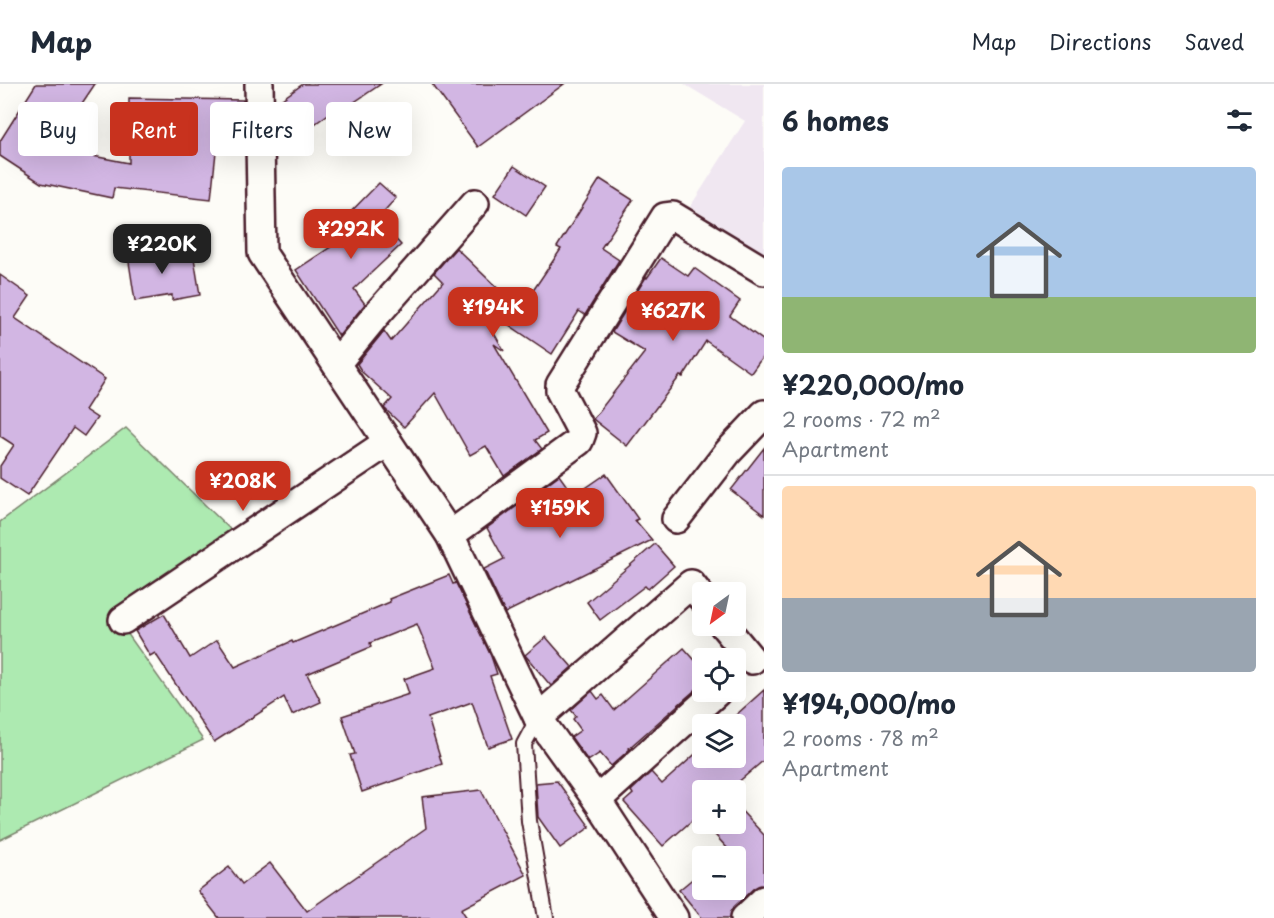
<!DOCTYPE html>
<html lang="en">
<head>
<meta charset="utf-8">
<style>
	:root { --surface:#fff; --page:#f6f6f7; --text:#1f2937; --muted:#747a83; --line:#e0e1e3; --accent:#c8321e }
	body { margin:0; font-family:"Playpen Sans",sans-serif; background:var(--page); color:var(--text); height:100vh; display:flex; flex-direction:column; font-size:22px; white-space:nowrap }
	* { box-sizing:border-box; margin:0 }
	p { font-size:20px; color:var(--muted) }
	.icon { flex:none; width:33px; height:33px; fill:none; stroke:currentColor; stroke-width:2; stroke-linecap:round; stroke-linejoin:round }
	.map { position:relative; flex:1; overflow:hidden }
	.sheet { display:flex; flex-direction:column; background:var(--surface); width:510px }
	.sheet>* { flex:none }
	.banner { position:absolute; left:18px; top:18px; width:570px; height:54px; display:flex; gap:12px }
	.needle { width:39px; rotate:213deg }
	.fabs { position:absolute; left:692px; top:498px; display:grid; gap:12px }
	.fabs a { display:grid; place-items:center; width:54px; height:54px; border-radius:6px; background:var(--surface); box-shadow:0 6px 24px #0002; font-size:30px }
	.price { position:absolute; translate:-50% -51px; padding:0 14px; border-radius:12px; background:var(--accent); color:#fff; font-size:20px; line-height:39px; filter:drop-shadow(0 2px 3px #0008) }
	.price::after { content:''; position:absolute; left:50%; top:36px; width:18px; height:14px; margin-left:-9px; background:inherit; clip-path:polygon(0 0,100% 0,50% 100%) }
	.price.current { background:#222; color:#fff }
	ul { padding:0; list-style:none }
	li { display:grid; align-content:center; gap:12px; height:318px; padding:0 18px }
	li+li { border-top:2px solid var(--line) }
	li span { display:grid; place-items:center; height:186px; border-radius:6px; color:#555 }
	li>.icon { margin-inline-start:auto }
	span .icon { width:108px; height:108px; fill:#fffc; stroke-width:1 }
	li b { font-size:26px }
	h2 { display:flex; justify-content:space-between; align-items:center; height:72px; padding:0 18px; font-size:26px }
	.tag { padding:0 21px; border-radius:6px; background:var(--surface); box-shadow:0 6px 24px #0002; font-size:21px; line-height:54px }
	.tag.current { background:var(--accent); color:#fff }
	header { display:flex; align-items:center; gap:36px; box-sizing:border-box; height:84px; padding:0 30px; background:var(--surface); border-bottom:2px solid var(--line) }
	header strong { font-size:28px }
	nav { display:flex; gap:33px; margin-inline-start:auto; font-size:21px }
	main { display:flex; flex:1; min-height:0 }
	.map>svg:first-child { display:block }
</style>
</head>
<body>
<header>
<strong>Map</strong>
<nav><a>Map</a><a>Directions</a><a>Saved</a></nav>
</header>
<main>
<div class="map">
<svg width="764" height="834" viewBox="0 0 764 834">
	<rect width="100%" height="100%" fill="#fdfcf7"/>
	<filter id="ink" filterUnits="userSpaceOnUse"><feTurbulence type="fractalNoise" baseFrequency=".0167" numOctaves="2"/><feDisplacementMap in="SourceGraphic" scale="12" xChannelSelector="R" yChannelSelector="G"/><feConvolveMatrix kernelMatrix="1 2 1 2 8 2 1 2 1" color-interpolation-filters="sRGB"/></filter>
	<g filter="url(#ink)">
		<polygon fill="#f0e7f1" points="684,0 764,0 764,169 690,123 745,37"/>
		<polygon fill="#adeab1" stroke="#7c846e" stroke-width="1.5" points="126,344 236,451 115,532 203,656 0,756 0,438"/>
		<g fill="#d2b6e3" stroke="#4a1f2b" stroke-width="1.5">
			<polygon points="36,0 95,0 52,64 129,79 129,14 243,16 243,49 218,49 211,115 114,104 112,114 41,99 0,72 0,57"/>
			<polygon points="303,0 381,0 341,27 338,23 301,50 278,18"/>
			<polygon points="432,0 564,0 478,63"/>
			<polygon points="514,82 545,103 526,131 495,110"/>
			<polygon points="600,95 633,116 601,164 619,176 585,231 579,227 552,270 478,220 504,267 494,260 547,349 535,356 542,365 504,392 486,362 470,371 435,309 404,343 384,324 392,315 362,288 357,280 384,247 391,257 443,198 434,189 456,164 520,226 561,165 557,163"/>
			<polygon points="379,99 396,114 377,135 401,161 354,205 365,220 339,252 296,186 344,154 335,144"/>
			<polygon points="154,161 156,175 193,168 200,211 172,216 172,211 135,217 127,165"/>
			<polygon points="661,174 688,192 694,184 740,217 730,232 764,257 764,271 751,289 706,257 683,293 680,292 627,362 593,335 645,268 612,248 646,193 647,194"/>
			<polygon points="0,191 30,212 15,234 105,295 85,326 97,334 84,352 73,344 27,412 0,394 0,382 14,361 0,352"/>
			<polygon points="764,364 764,431 731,406"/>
			<polygon points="606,390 638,435 635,436 652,456 505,529 484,485 504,475 487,444 559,391 574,412"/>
			<polygon points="655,460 674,482 648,505 645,502 600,536 587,518"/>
			<polygon points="449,491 453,500 456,499 491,572 497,590 490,592 512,655 488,663 472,618 428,634 442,680 362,708 350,671 355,670 342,632 409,610 404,595 435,584 417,540 370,559 371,563 307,590 321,618 292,631 284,613 214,658 155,569 150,572 135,547 164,530 190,574 217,556 235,583 292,557 293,559 390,518 389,515"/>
			<polygon points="546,553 572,583 551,602 525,571"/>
			<polygon points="684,564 702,584 702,600 629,664 630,665 611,682 600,669 588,677 571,653 581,646 573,635 576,632 571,626 592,607 598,615 603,611 614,626"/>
			<polygon points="764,606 764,676 729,706 702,706 702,737 697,732 663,762 624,718 633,710 631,707 651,688 662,700 702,664 702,674 735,674 735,640 729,640 738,633 736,631"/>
			<polygon points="557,697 590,743 560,764 538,733 536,699"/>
			<polygon points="481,706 526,791 461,825 467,834 219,834 198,807 229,783 242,800 270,779 307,827 426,744 422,713"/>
			<polygon points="735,720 764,751 764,801 753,805 734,823 730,834 702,834 679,806 702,787 702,806 735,806 735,772 719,772 728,765 705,740 735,740"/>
		</g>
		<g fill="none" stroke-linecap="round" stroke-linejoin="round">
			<g stroke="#4a1f2b" stroke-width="18">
				<polyline id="service" points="538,634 524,660 529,737 546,834"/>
			</g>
			<g stroke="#4a1f2b" stroke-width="32">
				<g id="minor">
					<polyline points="259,0 262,169 450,451 538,634 597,716 674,834"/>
					<polyline points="336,280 377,230 475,119"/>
					<polyline points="676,435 728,368 764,330"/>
					<polyline points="450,451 579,357 582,349 560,307 560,301 665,133 673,132 764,187"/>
					<polyline points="123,536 388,358"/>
					<polyline points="724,542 752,576"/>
					<polyline points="538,634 691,500 702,514"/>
					<polyline points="597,716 717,608"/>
					<polyline points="745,834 764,816"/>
				</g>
			</g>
			<use href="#service" stroke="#fdfcf7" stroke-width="14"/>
			<use href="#minor" stroke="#fdfcf7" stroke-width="27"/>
		</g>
	</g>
</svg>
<div class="fabs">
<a><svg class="needle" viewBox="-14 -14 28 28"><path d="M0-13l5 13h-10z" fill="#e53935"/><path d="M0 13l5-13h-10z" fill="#747a83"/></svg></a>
<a><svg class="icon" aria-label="locate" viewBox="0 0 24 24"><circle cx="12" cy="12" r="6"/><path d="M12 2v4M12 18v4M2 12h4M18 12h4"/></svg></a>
<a><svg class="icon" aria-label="layers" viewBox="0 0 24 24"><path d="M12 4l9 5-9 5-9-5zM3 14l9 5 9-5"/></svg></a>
<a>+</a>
<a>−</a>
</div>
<b class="price" style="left:351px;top:176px">¥292K</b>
<b class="price current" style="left:162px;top:191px">¥220K</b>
<b class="price" style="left:493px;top:254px">¥194K</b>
<b class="price" style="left:673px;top:258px">¥627K</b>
<b class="price" style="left:243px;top:428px">¥208K</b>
<b class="price" style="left:560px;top:455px">¥159K</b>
<div class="banner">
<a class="tag">Buy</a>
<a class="tag current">Rent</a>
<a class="tag">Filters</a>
<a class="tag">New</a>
</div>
</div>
<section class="sheet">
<h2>6 homes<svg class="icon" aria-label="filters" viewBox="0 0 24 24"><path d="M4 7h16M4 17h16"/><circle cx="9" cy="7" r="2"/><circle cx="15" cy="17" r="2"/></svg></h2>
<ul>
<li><span style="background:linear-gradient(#a9c7e8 70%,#8fb573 0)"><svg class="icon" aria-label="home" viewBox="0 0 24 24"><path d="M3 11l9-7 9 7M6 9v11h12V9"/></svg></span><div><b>¥220,000/mo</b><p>2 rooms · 72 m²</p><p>Apartment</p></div></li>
<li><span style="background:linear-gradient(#ffd9b3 60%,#9aa5b1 0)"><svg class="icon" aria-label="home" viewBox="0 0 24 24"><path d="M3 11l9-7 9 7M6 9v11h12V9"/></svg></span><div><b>¥194,000/mo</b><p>2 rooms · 78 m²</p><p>Apartment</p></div></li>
</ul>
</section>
</main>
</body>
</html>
